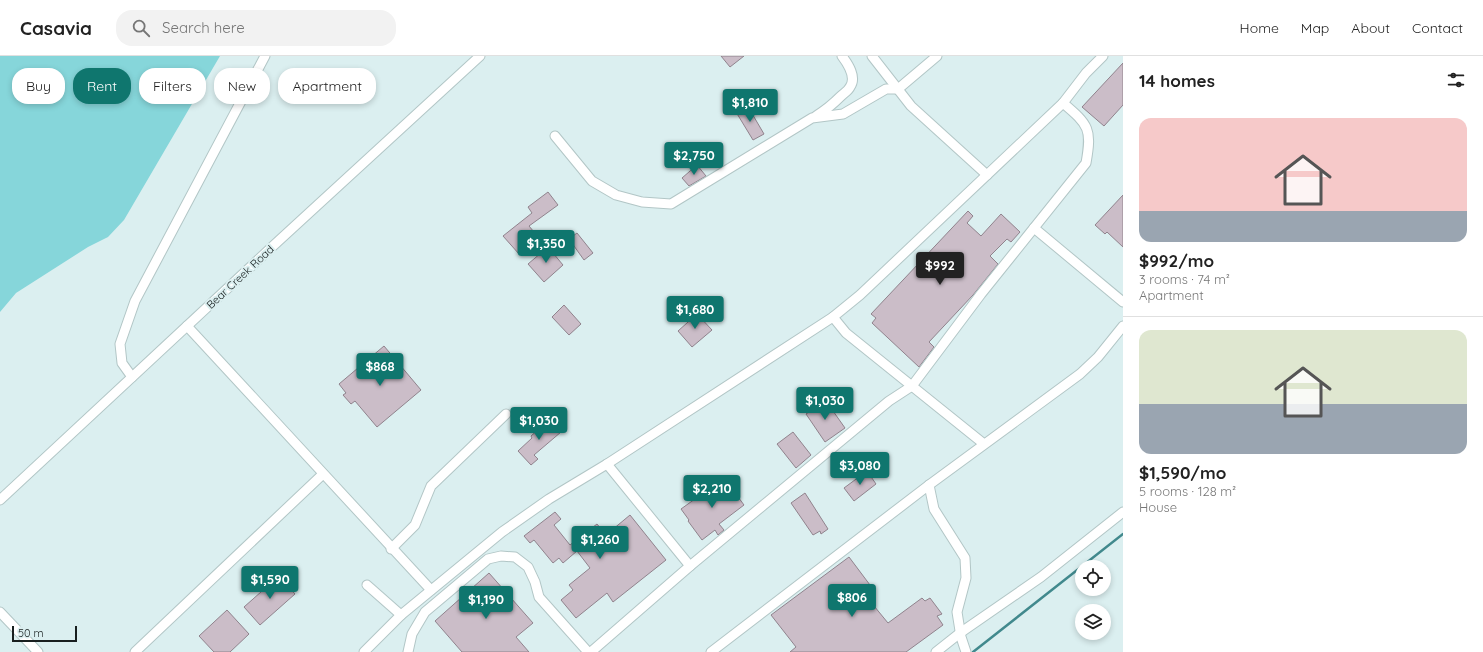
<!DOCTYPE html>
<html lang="en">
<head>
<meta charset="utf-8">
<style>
	:root { --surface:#fff; --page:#f2f2f2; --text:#222; --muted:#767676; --line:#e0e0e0; --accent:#0f766e }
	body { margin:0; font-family:Quicksand,sans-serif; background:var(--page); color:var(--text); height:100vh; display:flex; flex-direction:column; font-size:15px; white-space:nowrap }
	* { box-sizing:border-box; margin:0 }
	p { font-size:13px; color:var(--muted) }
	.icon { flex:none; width:22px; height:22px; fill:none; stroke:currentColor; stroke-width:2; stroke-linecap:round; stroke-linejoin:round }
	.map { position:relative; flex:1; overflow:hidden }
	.sheet { display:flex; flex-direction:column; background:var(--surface); width:360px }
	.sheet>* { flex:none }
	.guide { position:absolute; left:12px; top:12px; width:380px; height:36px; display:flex; gap:8px }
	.buttons { position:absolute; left:1075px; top:504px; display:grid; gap:8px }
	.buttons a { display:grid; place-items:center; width:36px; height:36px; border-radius:50%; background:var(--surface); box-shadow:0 2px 6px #0003; font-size:20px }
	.scale { position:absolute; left:12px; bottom:10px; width:65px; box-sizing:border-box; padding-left:4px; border:2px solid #181f1f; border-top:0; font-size:11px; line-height:14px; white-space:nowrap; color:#181f1f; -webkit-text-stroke:3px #dbeff0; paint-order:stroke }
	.price { position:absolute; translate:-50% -34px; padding:0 9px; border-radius:4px; background:var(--accent); color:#fff; font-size:13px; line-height:26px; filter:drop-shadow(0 1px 2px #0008) }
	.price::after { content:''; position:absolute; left:50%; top:24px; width:12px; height:9px; margin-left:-6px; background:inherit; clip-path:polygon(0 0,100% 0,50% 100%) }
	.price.on { background:#222; color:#fff }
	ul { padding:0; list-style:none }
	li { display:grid; align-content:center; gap:8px; height:212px; padding:0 16px }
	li+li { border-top:1px solid var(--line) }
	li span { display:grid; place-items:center; height:124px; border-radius:12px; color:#555 }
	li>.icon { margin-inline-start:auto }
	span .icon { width:72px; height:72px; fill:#fffc; stroke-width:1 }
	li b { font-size:17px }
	h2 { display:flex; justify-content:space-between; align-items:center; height:48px; padding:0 16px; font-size:17px }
	.tag { padding:0 14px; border-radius:16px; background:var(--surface); box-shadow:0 2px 6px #0003; font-size:14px; line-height:36px }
	.tag.on { background:var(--accent); color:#fff }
	header { display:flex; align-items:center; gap:24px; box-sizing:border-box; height:56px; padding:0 20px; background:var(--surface); border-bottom:1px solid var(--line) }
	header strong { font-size:19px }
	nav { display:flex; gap:22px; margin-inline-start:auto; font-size:14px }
	.search { width:280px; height:36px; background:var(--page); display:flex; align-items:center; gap:10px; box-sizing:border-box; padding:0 14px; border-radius:16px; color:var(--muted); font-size:15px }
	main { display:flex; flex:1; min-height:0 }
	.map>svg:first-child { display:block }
</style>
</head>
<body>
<header>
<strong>Casavia</strong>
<div class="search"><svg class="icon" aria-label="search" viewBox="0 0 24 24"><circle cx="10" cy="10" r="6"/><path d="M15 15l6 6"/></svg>Search here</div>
<nav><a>Home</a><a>Map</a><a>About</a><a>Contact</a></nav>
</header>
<main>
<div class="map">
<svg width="1123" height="596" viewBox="0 0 1123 596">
	<rect width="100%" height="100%" fill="#dbeff0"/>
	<polygon fill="#86d6da" points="0,0 220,0 124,164 108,181 88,191 16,237 0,256"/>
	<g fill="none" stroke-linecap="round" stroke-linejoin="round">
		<polyline stroke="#41898d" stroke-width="2.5" points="973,596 1123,478"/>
	</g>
	<g fill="#cbbdc8" stroke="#90838d">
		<polygon points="721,0 744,0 730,11"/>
		<polygon points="1123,7 1123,49 1104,70 1082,51"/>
		<polygon points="747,49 764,78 753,84 736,56"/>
		<polygon points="697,109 706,120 689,130 682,122"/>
		<polygon points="548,136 558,149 529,170 539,182 519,198 503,180 532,157 528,151"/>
		<polygon points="1123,139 1123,191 1107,176 1105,178 1095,169"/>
		<polygon points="968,155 973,160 967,167 981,180 1001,158 1020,176 1011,186 1007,183 990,200 998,208 973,239 929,286 934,291 919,311 872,267 876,262 871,258"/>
		<polygon points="577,177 593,197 584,204 569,183"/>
		<polygon points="548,191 563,209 544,226 528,208"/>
		<polygon points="564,249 581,268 569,279 552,261"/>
		<polygon points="697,258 712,274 692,291 678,275"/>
		<polygon points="384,290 421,334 377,371 355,345 351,348 343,339 346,337 339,328"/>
		<polygon points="826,345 845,372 825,386 806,358"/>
		<polygon points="550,363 561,376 534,399 538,403 531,409 518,395 532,382 531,380"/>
		<polygon points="793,376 811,399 796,412 777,388"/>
		<polygon points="867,415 876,428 854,445 844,432"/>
		<polygon points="720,425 723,428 727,426 744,449 719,468 724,474 718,479 715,474 702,484 688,465 689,464 681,453"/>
		<polygon points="805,437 828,473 821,478 820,475 813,479 791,447"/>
		<polygon points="555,456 561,463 554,469 570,489 597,468 606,479 630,459 666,504 613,546 607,537 576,562 561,544 573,534 569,529 590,512 577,495 563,507 559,502 553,507 534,484 530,487 524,480"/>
		<polygon points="849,501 873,533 865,539 888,567 922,542 925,545 930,542 942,558 937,560 943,569 906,596 790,596 796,591 771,559"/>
		<polygon points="489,517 533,567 516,581 529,596 462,596 435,565"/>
		<polygon points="279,520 295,538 260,569 244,551"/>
		<polygon points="227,554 249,578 230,596 214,596 199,580"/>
	</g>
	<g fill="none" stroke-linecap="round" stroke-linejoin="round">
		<g stroke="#b2c6c6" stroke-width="11">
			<g id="minor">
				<polyline points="872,0 911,50 987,119"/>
				<path d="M816,60C826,54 833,48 841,40C844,37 848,35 850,31C857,21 848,8 842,0"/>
				<polyline points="555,80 592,125 616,139 642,146 671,148 812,62 843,58 886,33 898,33 937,0"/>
				<polyline points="1034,172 1123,246"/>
				<polyline points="833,261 846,277 984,388"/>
				<polyline points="187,270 431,534"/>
				<polyline points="132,321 122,307 120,288 135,245 265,0"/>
				<polyline points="607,408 690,510"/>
				<polyline points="929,429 934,453 965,502 966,522 957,556 961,581 966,596"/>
				<polyline points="0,444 273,190 480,0"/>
				<polyline points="391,493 415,469 431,430 506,358"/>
				<polyline points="367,529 401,559"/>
				<polyline points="0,556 38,596"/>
				<polyline points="135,596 323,418"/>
				<polyline points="364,596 401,559 502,476 549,443 607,408 833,261 860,239 1063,47 1086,17 1103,0"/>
				<polyline points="408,596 412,578 425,556 488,503 501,500 515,501 528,511 535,526 539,541 588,596"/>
				<path d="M591,596L690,510L889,345L912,330L981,238L1086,107C1092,73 1089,69 1063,47"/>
				<polyline points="711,596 929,429 1080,318 1098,301 1123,270"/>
				<polyline points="936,596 960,577 1041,521 1123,456"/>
			</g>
		</g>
		<use href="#minor" stroke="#fff" stroke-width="9"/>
	</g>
	<g text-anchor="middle" stroke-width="4" stroke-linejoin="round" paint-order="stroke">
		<g font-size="11" fill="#181f1f" stroke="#dbeff0">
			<text transform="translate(240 221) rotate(-43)" y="4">Bear Creek Road</text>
		</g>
	</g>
</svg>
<div class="buttons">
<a><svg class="icon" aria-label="locate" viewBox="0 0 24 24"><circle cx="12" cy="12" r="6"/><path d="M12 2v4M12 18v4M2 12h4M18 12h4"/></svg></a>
<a><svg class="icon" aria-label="layers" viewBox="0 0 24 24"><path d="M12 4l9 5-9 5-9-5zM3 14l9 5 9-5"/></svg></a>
</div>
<div class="scale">50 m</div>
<b class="price" style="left:750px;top:67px">$1,810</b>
<b class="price" style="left:694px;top:120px">$2,750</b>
<b class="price" style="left:546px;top:208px">$1,350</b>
<b class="price on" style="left:940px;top:230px">$992</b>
<b class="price" style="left:695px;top:274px">$1,680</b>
<b class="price" style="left:380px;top:331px">$868</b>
<b class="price" style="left:825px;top:365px">$1,030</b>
<b class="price" style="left:539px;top:385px">$1,030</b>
<b class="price" style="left:860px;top:430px">$3,080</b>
<b class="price" style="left:712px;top:453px">$2,210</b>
<b class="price" style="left:600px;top:504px">$1,260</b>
<b class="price" style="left:270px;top:544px">$1,590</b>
<b class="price" style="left:852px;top:562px">$806</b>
<b class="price" style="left:486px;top:564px">$1,190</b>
<div class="guide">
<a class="tag">Buy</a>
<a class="tag on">Rent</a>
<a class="tag">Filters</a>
<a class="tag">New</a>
<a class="tag">Apartment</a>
</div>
</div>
<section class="sheet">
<h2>14 homes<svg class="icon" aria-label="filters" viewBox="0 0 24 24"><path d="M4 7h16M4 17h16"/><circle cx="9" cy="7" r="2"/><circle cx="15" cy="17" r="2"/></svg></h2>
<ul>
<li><span style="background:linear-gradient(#f6c9c9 75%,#9aa5b1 0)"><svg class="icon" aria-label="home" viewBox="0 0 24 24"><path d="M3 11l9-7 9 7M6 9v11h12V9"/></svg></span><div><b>$992/mo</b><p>3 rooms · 74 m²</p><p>Apartment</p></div></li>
<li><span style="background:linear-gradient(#dfe7d0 60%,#9aa5b1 0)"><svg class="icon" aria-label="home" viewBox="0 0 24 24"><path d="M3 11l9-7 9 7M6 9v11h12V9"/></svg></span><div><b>$1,590/mo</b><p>5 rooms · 128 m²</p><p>House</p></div></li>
</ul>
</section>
</main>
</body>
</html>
